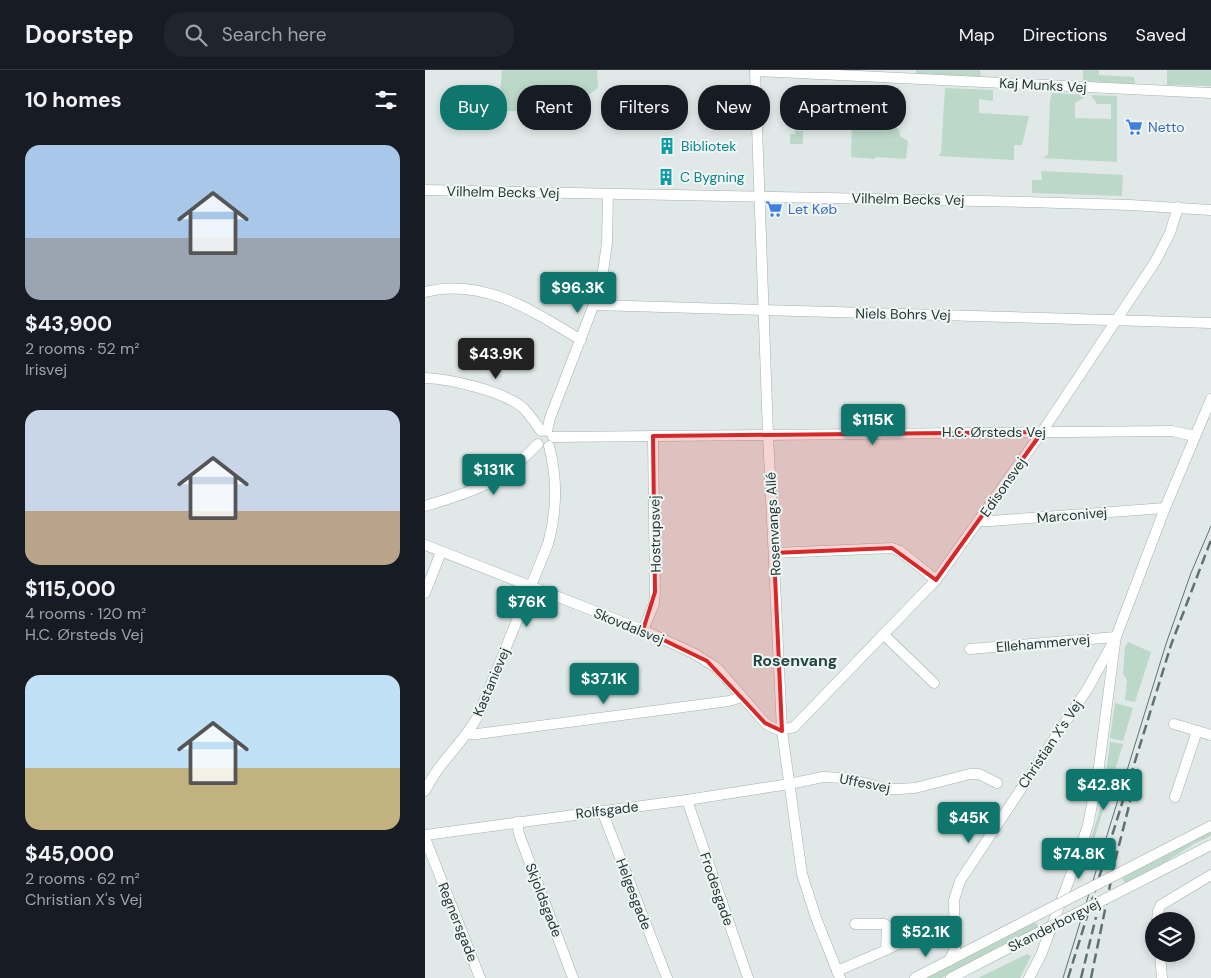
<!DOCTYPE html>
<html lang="en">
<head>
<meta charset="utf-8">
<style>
	:root { --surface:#171b24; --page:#20242c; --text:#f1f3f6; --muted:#9ea1a6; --line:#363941; --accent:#0f766e }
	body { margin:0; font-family:"DM Sans",sans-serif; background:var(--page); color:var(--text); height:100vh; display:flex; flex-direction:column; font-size:19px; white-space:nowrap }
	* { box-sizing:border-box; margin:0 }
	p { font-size:16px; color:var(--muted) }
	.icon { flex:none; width:28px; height:28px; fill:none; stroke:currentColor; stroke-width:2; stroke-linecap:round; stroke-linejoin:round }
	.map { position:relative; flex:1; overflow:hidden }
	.sheet { display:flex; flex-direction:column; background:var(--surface); width:425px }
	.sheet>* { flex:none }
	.top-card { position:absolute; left:15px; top:15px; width:475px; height:45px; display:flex; gap:10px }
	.fabs { position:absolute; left:720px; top:842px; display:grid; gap:10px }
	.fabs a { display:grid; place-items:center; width:50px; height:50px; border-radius:50%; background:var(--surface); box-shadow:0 2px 8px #0003; font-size:25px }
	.price { position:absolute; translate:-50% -42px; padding:0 11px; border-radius:5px; background:var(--accent); color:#fff; font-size:16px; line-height:32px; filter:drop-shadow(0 1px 2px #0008) }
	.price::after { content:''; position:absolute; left:50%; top:30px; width:15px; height:11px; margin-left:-8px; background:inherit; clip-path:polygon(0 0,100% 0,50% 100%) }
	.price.selected { background:#222; color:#fff }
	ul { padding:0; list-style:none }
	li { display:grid; align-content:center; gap:10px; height:265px; padding:0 25px }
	li span { display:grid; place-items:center; height:155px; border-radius:15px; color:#555 }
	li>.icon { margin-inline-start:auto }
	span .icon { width:90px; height:90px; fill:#fffc; stroke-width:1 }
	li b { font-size:21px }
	h2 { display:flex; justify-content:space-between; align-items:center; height:60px; padding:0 25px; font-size:21px }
	.chip { padding:0 18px; border-radius:20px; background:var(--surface); box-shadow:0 2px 8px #0003; font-size:18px; line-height:45px }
	.chip.selected { background:var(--accent); color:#fff }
	header { display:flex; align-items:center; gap:30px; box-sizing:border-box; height:70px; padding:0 25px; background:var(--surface); border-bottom:1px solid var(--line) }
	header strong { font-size:24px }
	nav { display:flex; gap:28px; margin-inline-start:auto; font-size:18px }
	.search { width:350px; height:45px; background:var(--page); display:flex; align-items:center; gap:12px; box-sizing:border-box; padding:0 18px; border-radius:20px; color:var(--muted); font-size:19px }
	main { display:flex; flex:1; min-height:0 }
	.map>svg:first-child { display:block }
</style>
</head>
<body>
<header>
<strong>Doorstep</strong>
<div class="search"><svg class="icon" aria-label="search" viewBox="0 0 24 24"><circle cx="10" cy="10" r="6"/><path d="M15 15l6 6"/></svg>Search here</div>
<nav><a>Map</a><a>Directions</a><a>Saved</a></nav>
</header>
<main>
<section class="sheet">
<h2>10 homes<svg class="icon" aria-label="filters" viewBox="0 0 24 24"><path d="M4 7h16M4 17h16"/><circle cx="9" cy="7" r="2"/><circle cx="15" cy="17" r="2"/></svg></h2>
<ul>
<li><span style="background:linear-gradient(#a9c7e8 60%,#9aa5b1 0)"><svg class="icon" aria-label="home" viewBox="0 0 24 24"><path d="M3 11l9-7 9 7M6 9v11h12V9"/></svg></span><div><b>$43,900</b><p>2 rooms · 52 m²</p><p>Irisvej</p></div></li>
<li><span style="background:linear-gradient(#c9d6e8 65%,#b9a48a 0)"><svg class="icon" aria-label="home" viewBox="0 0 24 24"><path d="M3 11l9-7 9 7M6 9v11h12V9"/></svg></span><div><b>$115,000</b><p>4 rooms · 120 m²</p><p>H.C. Ørsteds Vej</p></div></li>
<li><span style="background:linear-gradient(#bfe0f5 60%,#c2b280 0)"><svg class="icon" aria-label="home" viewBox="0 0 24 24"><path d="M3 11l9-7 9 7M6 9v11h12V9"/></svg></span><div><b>$45,000</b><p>2 rooms · 62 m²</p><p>Christian X's Vej</p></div></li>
</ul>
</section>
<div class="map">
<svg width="786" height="908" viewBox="0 0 786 908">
	<rect width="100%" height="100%" fill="#e0e9e7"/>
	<g fill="#bbd8c9">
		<polygon points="77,0 172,0 173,18 160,27 149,42 74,41"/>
		<polygon points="491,0 555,0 556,6 491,5"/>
		<polygon points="658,0 674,0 674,5 709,7 710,14 658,11"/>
		<polygon points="742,0 786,0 786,16 742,15"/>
		<polygon points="520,18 568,20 568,31 554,29 554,43 604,46 597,75 589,75 589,90 513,86 516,83"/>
		<polygon points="627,23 663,25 650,33 650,48 686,49 686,34 672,34 666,25 692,26 692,92 617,88 623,85 625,31"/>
		<polygon points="427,51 460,52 474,59 475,66 483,71 481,89 450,87 450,89 426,87"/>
		<polygon points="370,61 378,61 378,74 365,74 365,64 370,64"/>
		<polygon points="616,101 698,105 697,126 607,123 607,110 617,110"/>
		<polygon points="703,572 726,582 710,632 700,630 702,610 698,604 700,577"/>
		<polygon points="690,633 708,638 698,671 685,668"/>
		<polygon points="685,672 698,674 681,729 678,729"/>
		<polygon points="677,733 680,734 667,776 664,775"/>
		<polygon points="786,762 786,766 769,774 739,793 700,813 697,808"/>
		<polygon points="608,853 611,853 613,855 611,859 516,908 501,908"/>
		<polygon points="602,884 606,886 595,908 553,908"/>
	</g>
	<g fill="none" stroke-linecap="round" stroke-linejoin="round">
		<g stroke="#a4b0ae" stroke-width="11">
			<g id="minor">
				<polyline points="330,0 343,364 357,661 377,804 391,848 415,908"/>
				<polyline points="330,1 786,23"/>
				<polyline points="0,120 601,132 705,135 786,140"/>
				<path d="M0,222C58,207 108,241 156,270"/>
				<polyline points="170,235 786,253"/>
				<path d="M0,308C26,309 77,321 97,337C104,343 110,353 116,361"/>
				<polyline points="122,361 125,348 176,216 182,173 183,124"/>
				<polyline points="128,367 747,361 769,366"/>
				<path d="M0,436C51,421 75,413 113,374"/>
				<polyline points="555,451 565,451 740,438"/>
				<path d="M0,475L218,560L268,583L292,598L340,653C352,661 356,661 369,657L511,510L617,362L730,192L745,163L753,137"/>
				<polyline points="349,483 467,478 475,481 511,510"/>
				<polyline points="0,523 16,482"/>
				<polyline points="218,560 229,534 230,522 228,366"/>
				<polyline points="458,564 509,613"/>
				<polyline points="545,579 691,567"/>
				<polyline points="749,654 786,665"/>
				<polyline points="43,664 52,664 304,631 317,627"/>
				<path d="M0,721C14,691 39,673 54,644L123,474C132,441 133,410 124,376"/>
				<polyline points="750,727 772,661"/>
				<polyline points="262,730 323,908"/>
				<polyline points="177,741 242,908"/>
				<polyline points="92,752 94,764 148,908"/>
				<polyline points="0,765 262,730 364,714 398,707 420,708 462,719 474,719 490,718 545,704 554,704 572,713"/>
				<polyline points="0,768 55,908"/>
				<polyline points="708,796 786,756"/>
				<polyline points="702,818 786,775"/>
				<polyline points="732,851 733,841 736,835 786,805"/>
				<polyline points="430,854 459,854 462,856 461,880"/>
				<polyline points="735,884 737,908"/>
				<polyline points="524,891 530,879 529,830 535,811 663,618 691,567 740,438 786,329"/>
				<polyline points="412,901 461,880 500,860"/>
				<polyline points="490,908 612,845"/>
				<polyline points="526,908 603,868"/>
				<polyline points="604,908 616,885 650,794 663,755 673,704 690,573"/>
			</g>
		</g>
		<use href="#minor" stroke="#fff" stroke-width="10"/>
		<polyline stroke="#5d7372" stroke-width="1" points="638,908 741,574 766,503 786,456"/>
		<g stroke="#5d7372" stroke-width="2.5" stroke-dasharray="10 5" stroke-linecap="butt">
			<polyline points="643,908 746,575 786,470"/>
			<polyline points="656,908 671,847"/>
			<polyline points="666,908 690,791 708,720"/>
		</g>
		<g stroke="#a4b0ae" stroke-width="11" stroke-linecap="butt">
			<g id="minor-bridge">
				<polyline points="612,845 708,796"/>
				<polyline points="603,868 702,818"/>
			</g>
		</g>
		<use href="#minor-bridge" stroke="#fff" stroke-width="10"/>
	</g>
	<path fill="#d62828" fill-opacity="0.2" stroke="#d62828" stroke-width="4" stroke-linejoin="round" d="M617,362L511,510L467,478L349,483L357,661L340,653L282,591L218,560L230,522L228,366Z"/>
	<defs>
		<g id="supermarket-bare" transform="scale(1.35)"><path d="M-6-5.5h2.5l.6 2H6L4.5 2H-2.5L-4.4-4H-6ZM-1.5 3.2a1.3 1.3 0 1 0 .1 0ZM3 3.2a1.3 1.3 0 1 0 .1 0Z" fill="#3f7fe0" stroke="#f0f6f4" stroke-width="2.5" paint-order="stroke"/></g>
		<g id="building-bare" transform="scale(1.35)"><path d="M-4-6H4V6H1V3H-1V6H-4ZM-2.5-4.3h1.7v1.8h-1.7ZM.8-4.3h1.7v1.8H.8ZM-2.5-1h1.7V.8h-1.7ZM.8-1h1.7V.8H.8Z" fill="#0f9aa8" stroke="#f0f6f4" stroke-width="2.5" paint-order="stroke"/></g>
	</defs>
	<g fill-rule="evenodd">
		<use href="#supermarket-bare" x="709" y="57"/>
		<use href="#building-bare" x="242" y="76"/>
		<use href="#building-bare" x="241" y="107"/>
		<use href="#supermarket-bare" x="349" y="139"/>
	</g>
	<g text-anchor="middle" stroke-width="4" stroke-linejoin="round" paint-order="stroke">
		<g font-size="14" fill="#233836" stroke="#f0f6f4">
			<text transform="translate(618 15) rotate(3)" y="5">Kaj Munks Vej</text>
			<text transform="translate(78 122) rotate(1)" y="5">Vilhelm Becks Vej</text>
			<text transform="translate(483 129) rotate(1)" y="5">Vilhelm Becks Vej</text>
			<text transform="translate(478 244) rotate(1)" y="5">Niels Bohrs Vej</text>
			<text x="569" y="367">H.C. Ørsteds Vej</text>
			<text transform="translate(578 417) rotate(-55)" y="5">Edisonsvej</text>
			<text transform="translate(647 445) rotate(-5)" y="5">Marconivej</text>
			<text transform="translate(348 454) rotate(-93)" y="5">Rosenvangs Allé</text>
			<text transform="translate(230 464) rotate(-91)" y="5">Hostrupsvej</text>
			<text transform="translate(204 556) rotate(22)" y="5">Skovdalsvej</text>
			<text transform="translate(618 573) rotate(-5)" y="5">Ellehammervej</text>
			<text transform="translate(66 612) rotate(-67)" y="5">Kastanievej</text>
			<text transform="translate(625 674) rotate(-56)" y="5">Christian X's Vej</text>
			<text transform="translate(440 713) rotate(11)" y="5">Uffesvej</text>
			<text transform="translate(182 740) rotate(-7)" y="5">Rolfsgade</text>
			<text transform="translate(292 819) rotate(71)" y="5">Frodesgade</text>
			<text transform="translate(209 824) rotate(69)" y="5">Helgesgade</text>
			<text transform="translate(119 830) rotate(69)" y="5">Skjoldsgade</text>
			<text transform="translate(33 852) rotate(68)" y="5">Regnersgade</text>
			<text transform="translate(629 855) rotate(-27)" y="5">Skanderborgvej</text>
		</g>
		<g font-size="14" fill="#366cbe" stroke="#f0f6f4" text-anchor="start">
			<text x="723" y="62">Netto</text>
			<text x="363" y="144">Let Køb</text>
		</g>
		<g font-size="14" fill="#0d838f" stroke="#f0f6f4" text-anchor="start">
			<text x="256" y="81">Bibliotek</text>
			<text x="255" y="112">C Bygning</text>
		</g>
		<g font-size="16" font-weight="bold" fill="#214745" stroke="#f0f6f4">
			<text x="370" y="596">Rosenvang</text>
		</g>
	</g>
</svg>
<div class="fabs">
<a><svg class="icon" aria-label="layers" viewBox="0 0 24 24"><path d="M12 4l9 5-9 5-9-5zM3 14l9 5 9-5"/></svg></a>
</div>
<b class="price" style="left:153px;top:244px">$96.3K</b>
<b class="price selected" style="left:71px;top:310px">$43.9K</b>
<b class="price" style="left:448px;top:376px">$115K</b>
<b class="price" style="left:69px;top:426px">$131K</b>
<b class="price" style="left:102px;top:558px">$76K</b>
<b class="price" style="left:179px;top:635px">$37.1K</b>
<b class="price" style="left:679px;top:741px">$42.8K</b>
<b class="price" style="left:544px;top:774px">$45K</b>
<b class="price" style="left:654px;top:810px">$74.8K</b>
<b class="price" style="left:501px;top:888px">$52.1K</b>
<div class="top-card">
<a class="chip selected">Buy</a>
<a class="chip">Rent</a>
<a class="chip">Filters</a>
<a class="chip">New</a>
<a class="chip">Apartment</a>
</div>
</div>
</main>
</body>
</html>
